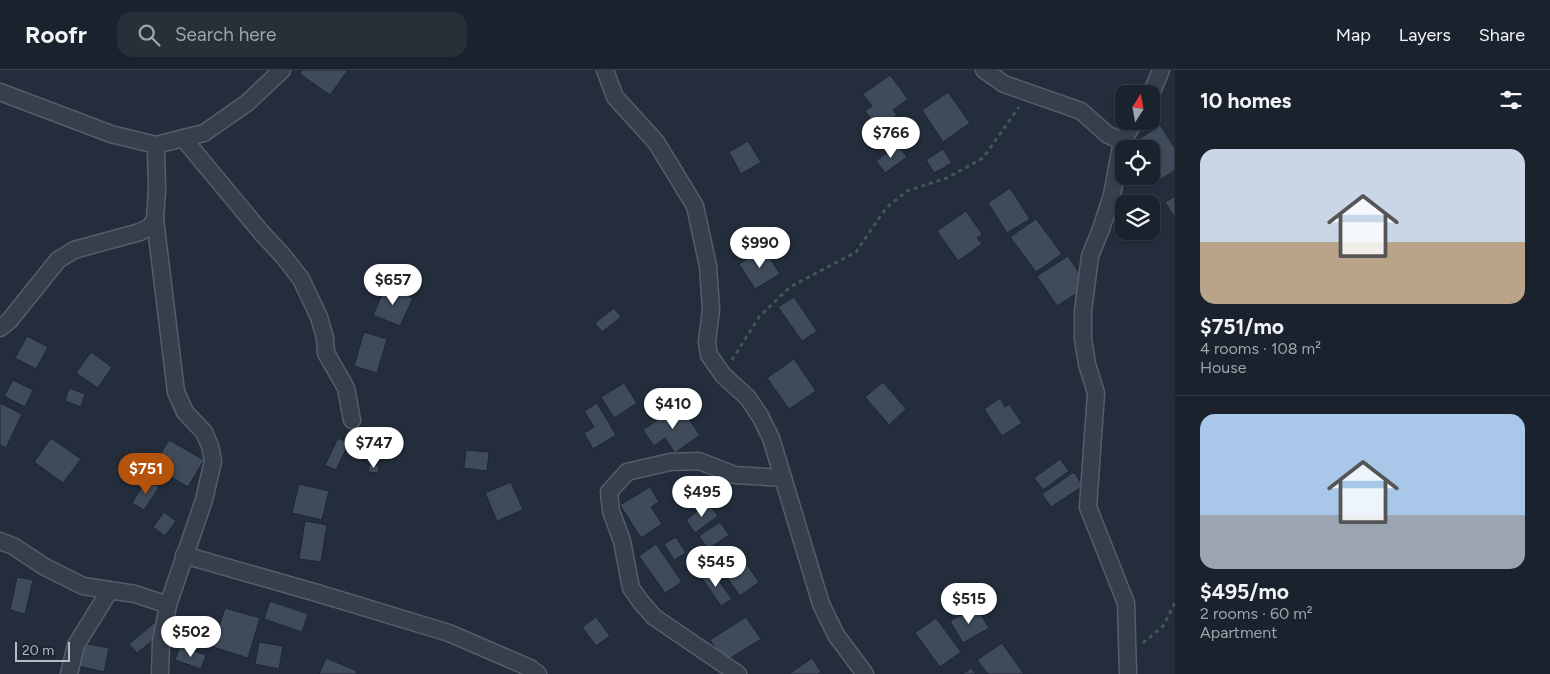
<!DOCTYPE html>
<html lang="en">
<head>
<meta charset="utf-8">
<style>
	:root { --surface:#1a222d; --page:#272f39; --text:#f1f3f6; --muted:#9fa4aa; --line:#383f49; --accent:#b45309 }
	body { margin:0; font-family:Figtree,sans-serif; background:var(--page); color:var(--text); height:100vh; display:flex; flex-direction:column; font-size:19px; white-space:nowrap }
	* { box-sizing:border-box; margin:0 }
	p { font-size:16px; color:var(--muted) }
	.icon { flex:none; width:28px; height:28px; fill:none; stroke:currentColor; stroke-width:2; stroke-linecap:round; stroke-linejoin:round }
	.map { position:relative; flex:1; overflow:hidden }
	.panel { display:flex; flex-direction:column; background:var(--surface); width:375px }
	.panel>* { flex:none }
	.needle { width:32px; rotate:11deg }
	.buttons { position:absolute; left:1115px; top:15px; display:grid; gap:10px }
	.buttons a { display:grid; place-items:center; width:45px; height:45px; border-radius:10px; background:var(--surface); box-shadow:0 1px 4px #0004,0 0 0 1px var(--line); font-size:25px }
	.scale { position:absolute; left:15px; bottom:12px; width:55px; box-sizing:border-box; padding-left:5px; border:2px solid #b3bac8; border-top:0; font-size:14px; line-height:18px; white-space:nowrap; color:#b3bac8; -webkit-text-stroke:4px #1c2431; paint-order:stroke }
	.price { position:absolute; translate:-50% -42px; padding:0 11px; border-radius:18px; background:#fff; color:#222; font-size:16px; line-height:32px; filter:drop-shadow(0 1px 2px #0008) }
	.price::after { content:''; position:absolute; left:50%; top:30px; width:15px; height:11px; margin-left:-8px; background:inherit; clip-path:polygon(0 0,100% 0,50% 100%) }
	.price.selected { background:var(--accent); color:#fff }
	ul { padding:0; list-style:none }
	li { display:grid; align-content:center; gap:10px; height:265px; padding:0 25px }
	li+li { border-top:1px solid var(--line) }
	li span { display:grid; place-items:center; height:155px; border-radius:15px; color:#555 }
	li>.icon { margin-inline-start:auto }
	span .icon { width:90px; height:90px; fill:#fffc; stroke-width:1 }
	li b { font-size:21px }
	h2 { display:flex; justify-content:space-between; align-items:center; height:60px; padding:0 25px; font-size:21px }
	header { display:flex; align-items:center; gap:30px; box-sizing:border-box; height:70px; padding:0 25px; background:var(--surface); border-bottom:1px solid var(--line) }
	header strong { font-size:24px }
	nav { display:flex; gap:28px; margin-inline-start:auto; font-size:18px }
	.search { width:350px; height:45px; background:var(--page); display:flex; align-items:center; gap:12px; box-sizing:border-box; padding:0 18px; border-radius:15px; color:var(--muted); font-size:19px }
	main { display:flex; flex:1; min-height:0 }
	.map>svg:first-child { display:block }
</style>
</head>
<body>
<header>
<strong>Roofr</strong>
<div class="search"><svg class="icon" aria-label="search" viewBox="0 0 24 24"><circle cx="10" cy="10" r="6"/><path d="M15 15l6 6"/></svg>Search here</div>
<nav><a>Map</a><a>Layers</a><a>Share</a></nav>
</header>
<main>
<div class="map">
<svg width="1175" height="604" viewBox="0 0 1175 604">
	<rect width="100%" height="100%" fill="#232d3c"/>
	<g fill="#3f4b5b" stroke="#1e2633">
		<polygon points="302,0 348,0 330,25 300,4"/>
		<polygon points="890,5 908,29 893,40 897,45 878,59 865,41 872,36 863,24"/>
		<polygon points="948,22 970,53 943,72 922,40"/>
		<polygon points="1160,55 1175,78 1175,100 1157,112 1151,103 1151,79 1135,79 1132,74"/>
		<polygon points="748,71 761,92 741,104 729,82"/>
		<polygon points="897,75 907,87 885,103 876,91"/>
		<polygon points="943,79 952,93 934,103 926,90"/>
		<polygon points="1010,118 1030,149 1007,163 988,133"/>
		<polygon points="1175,126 1175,148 1165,132"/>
		<polygon points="966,141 982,164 977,168 982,174 958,191 937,161"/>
		<polygon points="1036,149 1062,184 1036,202 1010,167"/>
		<polygon points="764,179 780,204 755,219 739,194"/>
		<polygon points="1068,186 1088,216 1057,236 1037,206"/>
		<polygon points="386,216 413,228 400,256 373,245"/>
		<polygon points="794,227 817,261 802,271 778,237"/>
		<polygon points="614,238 621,247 602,262 595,253"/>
		<polygon points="364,262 387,269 377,303 354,296"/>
		<polygon points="27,266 48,277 36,299 15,288"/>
		<polygon points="91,282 112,297 98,318 76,303"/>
		<polygon points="794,289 816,321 789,339 767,308"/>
		<polygon points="13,310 33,320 25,337 4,326"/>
		<polygon points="883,312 906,339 889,355 865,327"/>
		<polygon points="624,313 637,333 614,348 601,327"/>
		<polygon points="69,318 85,324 81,337 65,331"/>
		<polygon points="1000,328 1005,337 1009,334 1022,353 1002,366 984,339"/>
		<polygon points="0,333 22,344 6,378 0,375"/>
		<polygon points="597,333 616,365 593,379 584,363 594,357 584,341"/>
		<polygon points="679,335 700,365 675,383 665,368 654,376 643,360"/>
		<polygon points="365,356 386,367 373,392 352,381"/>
		<polygon points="51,368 81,389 63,413 34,392"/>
		<polygon points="338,368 349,373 336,400 325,395"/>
		<polygon points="169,370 204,390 188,417 153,396"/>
		<polygon points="466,380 489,382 487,401 464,398"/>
		<polygon points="1060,389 1069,401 1043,420 1034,408"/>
		<polygon points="369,395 379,396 378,403 368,402"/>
		<polygon points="1074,402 1083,416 1051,437 1042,424"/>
		<polygon points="147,409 159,417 144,440 132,433"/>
		<polygon points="511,412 523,440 497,451 485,423"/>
		<polygon points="299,414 329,421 322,450 292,443"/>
		<polygon points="650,417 659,432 651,437 662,454 641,468 620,435"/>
		<polygon points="708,433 718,446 695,463 686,450"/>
		<polygon points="164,442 176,451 165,466 153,457"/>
		<polygon points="305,451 327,455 321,492 299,489"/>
		<polygon points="720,452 729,465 708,479 699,466"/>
		<polygon points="676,467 686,483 674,490 664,474"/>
		<polygon points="656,474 682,512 665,523 639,486"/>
		<polygon points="737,481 759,512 740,526 718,495"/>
		<polygon points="711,500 732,529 721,536 701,507"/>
		<polygon points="17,507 33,510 25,544 10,540"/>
		<polygon points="270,531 308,544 302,562 264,549"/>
		<polygon points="976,537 989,558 963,573 950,551"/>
		<polygon points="225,538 260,548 248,588 213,577"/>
		<polygon points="596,547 610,566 596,576 582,557"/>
		<polygon points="746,547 761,569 724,592 710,570"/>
		<polygon points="936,548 961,582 940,597 915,563"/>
		<polygon points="154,553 162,563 137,583 129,574"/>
		<polygon points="259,572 283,576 279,599 255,594"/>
		<polygon points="83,573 109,578 104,602 78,596"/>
		<polygon points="1002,573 1024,604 988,604 977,590"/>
		<polygon points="180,576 206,585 201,599 175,590"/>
		<polygon points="326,588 357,601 356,604 319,604"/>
		<polygon points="812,588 821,602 818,604 789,604"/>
		<polygon points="971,598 976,604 962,604"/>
	</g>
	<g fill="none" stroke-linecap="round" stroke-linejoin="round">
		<g stroke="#555d6a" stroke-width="19">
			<g id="minor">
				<polyline points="605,0 615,27 656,72 695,136 708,196 711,239 707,272 709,285 723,305 748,328 760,346 771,368 821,534 836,565 865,604"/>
				<polyline points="984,0 1004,14 1081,41 1108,65 1122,71 1112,125 1101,159 1090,186 1083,241 1083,269 1087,294 1096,323 1088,437 1126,533 1128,604"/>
				<polyline points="0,22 111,64 156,75 204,63 247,33 282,0"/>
				<polyline points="1151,24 1161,0"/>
				<polyline points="183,68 260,161 284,187 301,209 319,247 325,268 326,283 346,318 352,350"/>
				<polyline points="1122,71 1135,51"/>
				<polyline points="155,149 176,322 185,342 204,362 210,376 213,391 204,430 168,535 161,572 160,604"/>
				<polyline points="0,258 9,251 58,190 74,180 140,162 151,156 155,149 157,120 156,75"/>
				<polyline points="0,471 13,476 45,497 83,516 135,524 168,535"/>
				<polyline points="184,485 317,523 449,563 530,598 538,604"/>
				<polyline points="69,604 76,575 110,520"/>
				<polyline points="738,604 654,547 641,532 631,518 622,471 611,441 609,422 627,402 670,392 699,391 735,405 783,408"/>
			</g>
		</g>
		<g stroke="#43575a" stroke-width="3" stroke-dasharray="4 4" stroke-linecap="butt">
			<polyline points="732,290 759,247 790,217 856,182 886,138 907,121 947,108 983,88 1019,37"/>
			<polyline points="1143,573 1163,556 1175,533"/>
		</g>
		<use href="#minor" stroke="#373f4c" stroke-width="16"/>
	</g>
</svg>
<div class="buttons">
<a><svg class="needle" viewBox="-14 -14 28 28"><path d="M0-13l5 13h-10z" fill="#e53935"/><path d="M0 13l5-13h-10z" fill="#9fa4aa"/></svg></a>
<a><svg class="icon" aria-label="locate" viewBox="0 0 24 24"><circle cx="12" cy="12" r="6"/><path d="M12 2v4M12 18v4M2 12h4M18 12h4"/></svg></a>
<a><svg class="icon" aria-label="layers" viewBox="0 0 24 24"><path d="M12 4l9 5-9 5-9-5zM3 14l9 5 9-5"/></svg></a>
</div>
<div class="scale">20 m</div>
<b class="price" style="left:891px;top:89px">$766</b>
<b class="price" style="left:760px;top:199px">$990</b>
<b class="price" style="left:393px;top:236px">$657</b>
<b class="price" style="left:673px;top:360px">$410</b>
<b class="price" style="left:374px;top:399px">$747</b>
<b class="price selected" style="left:146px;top:425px">$751</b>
<b class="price" style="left:702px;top:448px">$495</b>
<b class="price" style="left:716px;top:518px">$545</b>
<b class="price" style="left:969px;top:555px">$515</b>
<b class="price" style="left:191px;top:588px">$502</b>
</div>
<section class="panel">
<h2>10 homes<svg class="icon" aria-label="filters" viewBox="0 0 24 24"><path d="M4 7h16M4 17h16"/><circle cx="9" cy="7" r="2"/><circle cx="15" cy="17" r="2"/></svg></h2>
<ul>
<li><span style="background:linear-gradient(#c9d6e8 60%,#b9a48a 0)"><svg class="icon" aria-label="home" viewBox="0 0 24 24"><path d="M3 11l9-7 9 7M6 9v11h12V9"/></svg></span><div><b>$751/mo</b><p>4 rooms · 108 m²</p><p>House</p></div></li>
<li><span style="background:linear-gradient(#a9c7e8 65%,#9aa5b1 0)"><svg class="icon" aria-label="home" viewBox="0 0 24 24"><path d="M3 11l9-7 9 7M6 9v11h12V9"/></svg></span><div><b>$495/mo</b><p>2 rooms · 60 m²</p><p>Apartment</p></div></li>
</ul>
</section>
</main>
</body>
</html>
